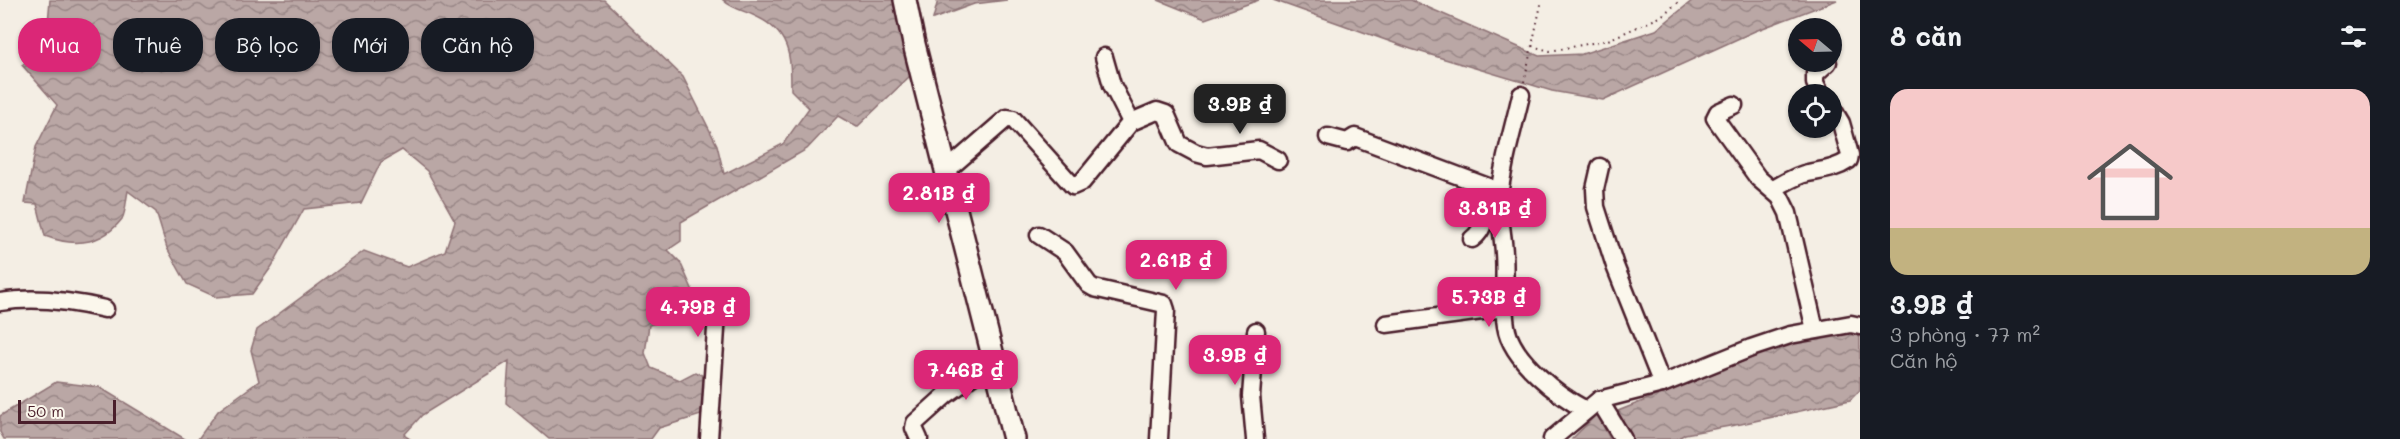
<!DOCTYPE html>
<html lang="vi">
<head>
<meta charset="utf-8">
<style>
	:root { --surface:#171b24; --page:#242831; --text:#f1f3f6; --muted:#9ea1a6; --accent:#db2777 }
	body { margin:0; font-family:Mali,sans-serif; background:var(--page); color:var(--text); height:100vh; display:flex; flex-direction:column; font-size:22px; white-space:nowrap }
	* { box-sizing:border-box; margin:0 }
	p { font-size:20px; color:var(--muted) }
	.icon { flex:none; width:33px; height:33px; fill:none; stroke:currentColor; stroke-width:2; stroke-linecap:round; stroke-linejoin:round }
	.map { position:relative; flex:1; overflow:hidden }
	.drawer { display:flex; flex-direction:column; background:var(--surface); width:540px }
	.drawer>* { flex:none }
	.guide { position:absolute; left:18px; top:18px; width:570px; height:54px; display:flex; gap:12px }
	.needle { width:39px; rotate:289deg }
	.tools { position:absolute; left:1788px; top:18px; display:grid; gap:12px }
	.tools a { display:grid; place-items:center; width:54px; height:54px; border-radius:50%; background:var(--surface); box-shadow:0 2px 4px #0004; font-size:30px }
	.scale { position:absolute; left:18px; bottom:15px; width:98px; box-sizing:border-box; padding-left:6px; border:3px solid #4a1f2b; border-top:0; font-size:16px; line-height:21px; white-space:nowrap; color:#4a1f2b; -webkit-text-stroke:4px #fbf7ec; paint-order:stroke }
	.price { position:absolute; translate:-50% -51px; padding:0 14px; border-radius:12px; background:var(--accent); color:#fff; font-size:20px; line-height:39px; filter:drop-shadow(0 2px 3px #0008) }
	.price::after { content:''; position:absolute; left:50%; top:36px; width:18px; height:14px; margin-left:-9px; background:inherit; clip-path:polygon(0 0,100% 0,50% 100%) }
	.price.on { background:#222; color:#fff }
	ul { padding:0; list-style:none }
	li { display:grid; align-content:center; gap:12px; height:318px; padding:0 30px }
	li span { display:grid; place-items:center; height:186px; border-radius:18px; color:#555 }
	li>.icon { margin-inline-start:auto }
	span .icon { width:108px; height:108px; fill:#fffc; stroke-width:1 }
	li b { font-size:26px }
	h2 { display:flex; justify-content:space-between; align-items:center; height:72px; padding:0 30px; font-size:26px }
	.tag { padding:0 21px; border-radius:24px; background:var(--surface); box-shadow:0 2px 4px #0004; font-size:21px; line-height:54px }
	.tag.on { background:var(--accent); color:#fff }
	main { display:flex; flex:1; min-height:0 }
	.map>svg:first-child { display:block }
</style>
</head>
<body>
<main>
<div class="map">
<svg width="1860" height="439" viewBox="0 0 1860 439">
	<defs>
		<pattern id="water-waves" width="16" height="10" patternUnits="userSpaceOnUse" patternTransform="scale(1.5)"><rect width="16" height="10" fill="#baa7a5"/><path d="M0 5q4-4 8 0t8 0" fill="none" stroke="#998787"/></pattern>
	</defs>
	<rect width="100%" height="100%" fill="#f4eee4"/>
	<filter id="ink" filterUnits="userSpaceOnUse"><feTurbulence type="fractalNoise" baseFrequency=".0167" numOctaves="2"/><feDisplacementMap in="SourceGraphic" scale="12" xChannelSelector="R" yChannelSelector="G"/><feConvolveMatrix kernelMatrix="1 2 1 2 8 2 1 2 1" color-interpolation-filters="sRGB"/></filter>
	<g filter="url(#ink)">
		<g fill="url(#water-waves)" stroke="#8d7174" stroke-width="1.5">
			<path d="M50,0H604L683,77L717,145L724,174L783,144L809,108L791,90C791,55 790,31 753,15C744,11 731,8 723,0H898L912,74L857,127L838,116L807,149L681,222V241L668,250L680,262L702,311L649,325L645,353L651,368L680,380L695,372L706,377L701,415L659,428L651,439H549L506,403L509,361L422,415L404,435L410,439H198L218,411L259,381L251,350L257,330L364,251L407,267L445,251L455,221L427,171L402,150L381,162L361,203L304,209L272,266L252,294L216,297L187,284L167,248L156,212L128,191C126,199 126,212 122,219C101,246 74,247 45,236L37,204L25,203L36,147L57,105L22,65L46,45Z"/>
			<polygon points="938,0 1007,0 974,4 933,19"/>
			<polygon points="1158,0 1259,0 1205,19"/>
			<polygon points="1273,0 1411,0 1539,56 1582,54 1656,30 1693,0 1837,0 1755,31 1603,100 1552,91 1411,49"/>
			<polygon points="1847,330 1860,332 1860,390 1850,400 1741,424 1685,434 1677,439 1632,439 1618,411 1787,344"/>
			<polygon points="56,382 99,387 185,439 4,439 0,432 0,416"/>
			<polygon points="1597,414 1610,439 1572,439"/>
		</g>
		<g fill="none" stroke-linecap="round" stroke-linejoin="round">
			<g stroke="#4a1f2b" stroke-width="21">
				<g id="minor">
					<polyline points="1104,57 1112,85 1131,122"/>
					<polyline points="1821,94 1815,83 1815,74 1828,62"/>
					<path d="M1521,95C1514,126 1504,158 1500,189C1497,210 1503,233 1504,253C1506,278 1502,302 1506,326C1511,360 1559,396 1586,410"/>
					<polyline points="1734,105 1718,112 1715,118 1758,178 1780,197 1788,213 1815,330"/>
					<polyline points="1328,137 1347,142 1355,137 1499,191"/>
					<polyline points="1600,167 1595,189 1596,207 1615,266 1662,384"/>
					<polyline points="946,171 1007,118 1013,119 1073,186 1082,182 1131,122 1157,111 1166,114 1179,144 1196,153 1207,156 1259,150 1278,160"/>
					<path d="M1773,189C1783,184 1796,175 1808,173C1823,170 1836,169 1849,160L1850,155L1841,123L1832,108"/>
					<polyline points="1039,235 1065,252 1089,285 1094,288 1164,304 1166,310 1159,439"/>
					<path d="M1472,239C1487,229 1479,215 1500,207"/>
					<path d="M0,302C35,296 71,301 105,309"/>
					<polyline points="1386,324 1504,308"/>
					<polyline points="1599,400 1662,384 1751,348 1790,335 1851,324 1860,326"/>
					<polyline points="709,439 717,313"/>
					<polyline points="919,439 914,428 915,423 946,395 994,361"/>
					<polyline points="1255,439 1251,396 1256,331"/>
					<polyline points="1552,439 1599,400 1623,439"/>
				</g>
			</g>
			<g stroke="#4a1f2b" stroke-width="26">
				<polyline id="major" points="905,0 914,44 1014,439"/>
			</g>
			<g stroke="#4a1f2b" stroke-width="2" stroke-dasharray="1.5 4.5" stroke-linecap="butt">
				<polyline points="1532,46 1550,51 1608,40 1660,17 1681,0"/>
				<polyline points="1524,82 1542,0"/>
			</g>
			<use href="#minor" stroke="#fbf7ec" stroke-width="16"/>
			<use href="#major" stroke="#fbf7ec" stroke-width="21"/>
		</g>
	</g>
</svg>
<div class="tools">
<a><svg class="needle" viewBox="-14 -14 28 28"><path d="M0-13l5 13h-10z" fill="#e53935"/><path d="M0 13l5-13h-10z" fill="#9ea1a6"/></svg></a>
<a><svg class="icon" aria-label="locate" viewBox="0 0 24 24"><circle cx="12" cy="12" r="6"/><path d="M12 2v4M12 18v4M2 12h4M18 12h4"/></svg></a>
</div>
<div class="scale">50 m</div>
<b class="price on" style="left:1240px;top:135px">3.9B ₫</b>
<b class="price" style="left:939px;top:224px">2.81B ₫</b>
<b class="price" style="left:1495px;top:239px">3.81B ₫</b>
<b class="price" style="left:1176px;top:291px">2.61B ₫</b>
<b class="price" style="left:1489px;top:328px">5.73B ₫</b>
<b class="price" style="left:698px;top:338px">4.79B ₫</b>
<b class="price" style="left:1235px;top:386px">3.9B ₫</b>
<b class="price" style="left:966px;top:401px">7.46B ₫</b>
<div class="guide">
<a class="tag on">Mua</a>
<a class="tag">Thuê</a>
<a class="tag">Bộ lọc</a>
<a class="tag">Mới</a>
<a class="tag">Căn hộ</a>
</div>
</div>
<section class="drawer">
<h2>8 căn<svg class="icon" aria-label="filters" viewBox="0 0 24 24"><path d="M4 7h16M4 17h16"/><circle cx="9" cy="7" r="2"/><circle cx="15" cy="17" r="2"/></svg></h2>
<ul>
<li><span style="background:linear-gradient(#f6c9c9 75%,#c2b280 0)"><svg class="icon" aria-label="home" viewBox="0 0 24 24"><path d="M3 11l9-7 9 7M6 9v11h12V9"/></svg></span><div><b>3.9B ₫</b><p>3 phòng · 77 m²</p><p>Căn hộ</p></div></li>
</ul>
</section>
</main>
</body>
</html>
